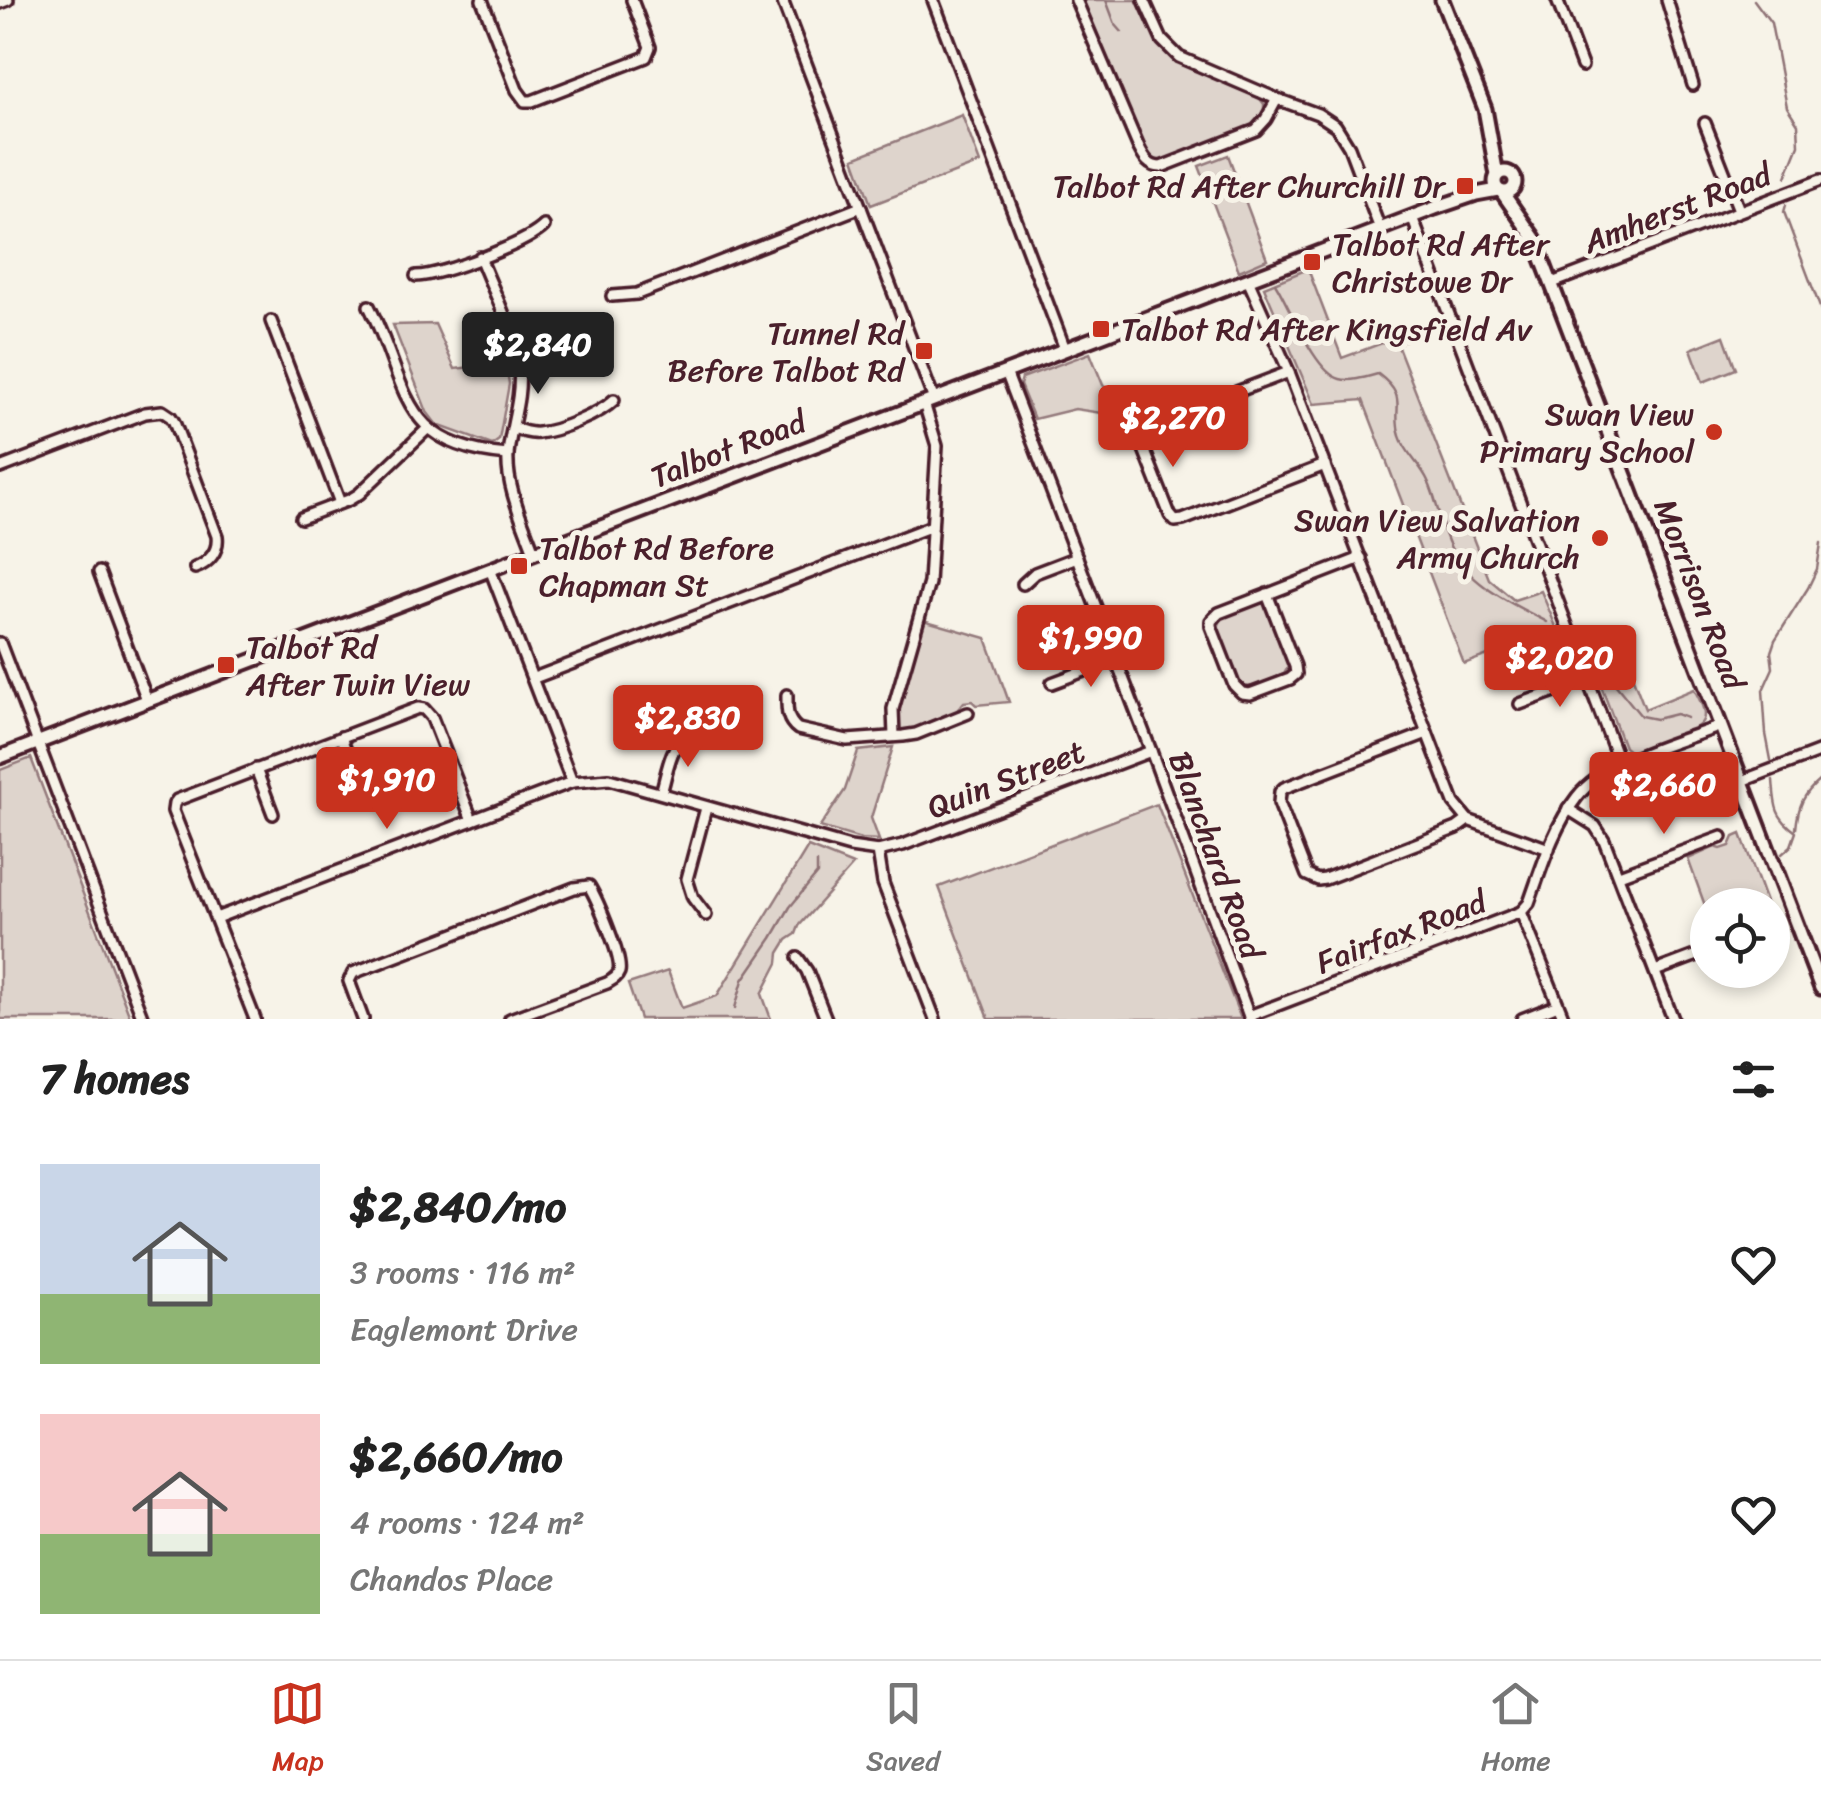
<!DOCTYPE html>
<html lang="en">
<head>
<meta charset="utf-8">
<style>
	:root { --surface:#fff; --page:#f6f6f6; --text:#222; --muted:#767676; --line:#e0e0e0; --accent:#c8321e }
	body { margin:0; font-family:Sriracha,sans-serif; background:var(--page); color:var(--text); height:100vh; display:flex; flex-direction:column; font-size:38px; white-space:nowrap }
	* { box-sizing:border-box; margin:0 }
	p { font-size:32px; color:var(--muted) }
	.icon { flex:none; width:55px; height:55px; fill:none; stroke:currentColor; stroke-width:2; stroke-linecap:round; stroke-linejoin:round }
	.map { position:relative; height:1019px; overflow:hidden }
	.details { display:flex; flex-direction:column; background:var(--surface); flex:1 }
	.details>* { flex:none }
	.buttons { position:absolute; left:1690px; top:888px; display:grid; gap:20px }
	.buttons a { display:grid; place-items:center; width:100px; height:100px; border-radius:50%; background:var(--surface); box-shadow:0 5px 15px #0003; font-size:50px }
	.price { position:absolute; translate:-50% -85px; padding:0 22px; border-radius:10px; background:var(--accent); color:#fff; font-size:32px; line-height:65px; filter:drop-shadow(0 2px 5px #0008) }
	.price::after { content:''; position:absolute; left:50%; top:60px; width:30px; height:22px; margin-left:-15px; background:inherit; clip-path:polygon(0 0,100% 0,50% 100%) }
	.price.active { background:#222; color:#fff }
	ul { padding:0; list-style:none }
	li { display:flex; align-items:center; gap:30px; height:250px; padding:0 40px }
	li span { display:grid; place-items:center; flex:none; width:280px; height:200px; border-radius:0px; color:#555 }
	li>.icon { margin-inline-start:auto }
	span .icon { width:120px; height:120px; fill:#fffc; stroke-width:1 }
	li b { font-size:42px }
	h2 { display:flex; justify-content:space-between; align-items:center; height:120px; padding:0 40px; font-size:42px }
	.dock { display:flex; justify-content:space-around; align-items:center; height:140px; border-top:2px solid var(--line); background:var(--surface); font-size:28px; color:var(--muted) }
	.dock a { display:grid; justify-items:center; gap:5px }
	.dock .active { color:var(--accent) }
	.map>svg:first-child { display:block }
</style>
</head>
<body>
<div class="map">
<svg width="1821" height="1019" viewBox="0 0 1821 1019">
	<rect width="100%" height="100%" fill="#f7f3e8"/>
	<filter id="ink" filterUnits="userSpaceOnUse"><feTurbulence type="fractalNoise" baseFrequency=".01" numOctaves="2"/><feDisplacementMap in="SourceGraphic" scale="20" xChannelSelector="R" yChannelSelector="G"/><feConvolveMatrix kernelMatrix="1 2 1 2 8 2 1 2 1" color-interpolation-filters="sRGB"/></filter>
	<g filter="url(#ink)">
		<g fill="#ded4cc" stroke="#947a7c" stroke-width="2.5">
			<path d="M1078,0H1140C1151,27 1160,48 1185,65L1257,95L1264,104V110L1252,128L1161,163L1152,160L1145,153Z"/>
			<polygon points="962,115 980,163 871,205 854,158"/>
			<polygon points="1228,155 1267,259 1239,271 1199,166"/>
			<polygon points="1308,269 1342,358 1439,322 1440,326 1397,344 1489,579 1514,600 1541,591 1557,629 1464,664 1363,400 1314,404 1264,287"/>
			<polygon points="435,324 455,369 506,363 509,384 499,440 492,445 437,425 427,412 393,325"/>
			<polygon points="1724,336 1736,369 1703,382 1691,349"/>
			<polygon points="1090,353 1103,385 1128,414 1121,416 1075,409 1034,419 1020,385 1022,378"/>
			<polygon points="1257,602 1263,603 1269,609 1289,665 1284,674 1251,688 1243,687 1238,681 1218,627 1223,615"/>
			<polygon points="923,620 986,638 1009,702 976,705 972,701 964,702 953,715 921,729 902,731 897,725 897,710"/>
			<path d="M1615,632L1645,709L1694,689C1698,697 1707,711 1703,720C1697,734 1646,747 1631,753L1624,747L1585,643Z"/>
			<polygon points="893,747 871,818 879,840 861,839 820,827 845,790 858,751"/>
			<polygon points="31,758 131,1019 0,1019 0,770"/>
			<polygon points="1157,804 1241,1019 989,1019 939,887"/>
			<polygon points="1741,834 1767,905 1708,905 1707,911 1688,859 1715,847 1721,849 1730,846 1734,837"/>
			<polygon points="808,847 853,865 799,926 796,934 787,940 779,953 778,963 762,994 771,1019 640,1019 628,984 668,971 682,1008 717,996"/>
		</g>
		<g fill="none" stroke-linecap="round" stroke-linejoin="round">
			<g stroke="#8e7275" stroke-width="2.5">
				<polyline points="1106,0 1115,24 1122,32"/>
				<polyline points="1754,0 1771,23 1787,107 1798,124 1799,145 1786,177"/>
				<polyline points="1786,205 1784,212 1821,310"/>
				<path d="M1275,283C1289,305 1315,373 1340,379C1351,382 1367,377 1378,374C1410,398 1391,408 1400,436C1405,453 1421,465 1428,481C1438,502 1440,527 1451,548C1469,585 1511,603 1547,622"/>
				<polyline points="1589,652 1641,716 1656,719 1676,714 1687,718"/>
				<polyline points="1771,760 1766,734 1763,690 1773,668 1771,652 1775,640 1808,588 1817,569 1821,543"/>
				<path d="M1773,780C1775,805 1774,816 1796,832L1791,846L1782,854"/>
				<path d="M1796,829C1798,806 1803,794 1821,779"/>
				<polyline points="735,1008 743,980 772,938 790,907 817,874 817,863"/>
			</g>
			<g stroke="#4a1f2b" stroke-width="16">
				<g id="minor">
					<polyline points="482,0 517,90 525,101 532,101 646,57 650,47 632,0"/>
					<polyline points="782,0 934,400"/>
					<polyline points="933,0 1065,349"/>
					<path d="M1076,0L1139,148C1144,158 1149,167 1161,167L1256,130L1266,119L1277,99"/>
					<polyline points="1144,0 1162,40 1179,57 1277,99 1318,114 1336,126 1349,147 1380,229"/>
					<polyline points="1557,0 1582,66"/>
					<polyline points="1667,0 1693,85"/>
					<polyline points="0,3 8,0"/>
					<polyline points="1705,123 1739,210"/>
					<polyline points="1412,217 1620,765"/>
					<path d="M480,257C493,291 515,332 519,368C522,398 511,425 508,454C506,488 523,521 534,552"/>
					<path d="M416,276C442,275 526,244 544,226"/>
					<polyline points="1248,280 1289,372 1454,803 1468,820 1549,849"/>
					<polyline points="1552,283 1821,180"/>
					<polyline points="612,296 637,294 861,207"/>
					<path d="M369,306C410,387 397,446 508,455"/>
					<polyline points="271,321 340,503"/>
					<polyline points="1006,372 1151,751 1250,1019"/>
					<polyline points="1289,372 1147,426 1141,431 1140,439 1170,515 1175,521 1183,520 1325,465"/>
					<path d="M514,428C522,431 530,434 538,433C559,431 600,414 614,400"/>
					<path d="M0,468L145,413L162,411L171,417L174,422L217,536C219,551 209,563 195,568"/>
					<polyline points="301,518 349,500 359,494 425,431 429,429"/>
					<polyline points="490,569 572,782"/>
					<polyline points="99,572 147,700"/>
					<polyline points="1023,584 1035,573 1077,557"/>
					<polyline points="1267,594 1295,666 1296,674 1290,679 1250,694 1242,693 1234,685 1211,626 1211,621 1219,613 1361,558"/>
					<polyline points="0,643 143,1019"/>
					<polyline points="534,678 932,526"/>
					<polyline points="1052,683 1116,659"/>
					<path d="M787,695C787,709 786,720 798,729L847,740L903,736L916,734L968,713"/>
					<polyline points="1520,704 1587,679"/>
					<polyline points="1427,733 1284,788 1280,792 1279,803 1307,875 1318,880 1325,879 1457,828 1468,820"/>
					<polyline points="894,736 893,709 929,583 937,446 924,403"/>
					<polyline points="341,737 357,782"/>
					<polyline points="256,769 273,814"/>
					<polyline points="1742,781 1821,751"/>
					<path d="M661,793C669,767 669,741 696,729"/>
					<polyline points="1568,809 1595,826 1604,840 1673,1019"/>
					<polyline points="878,851 883,883 935,1019"/>
					<polyline points="1619,875 1722,837"/>
					<polyline points="1521,912 1564,1019"/>
					<polyline points="706,915 693,898 687,879 706,808"/>
					<polyline points="216,918 572,782 609,779 850,847 878,851 903,845 1151,751"/>
					<polyline points="798,958 807,971 826,1019"/>
					<polyline points="1655,971 1708,951"/>
					<path d="M1249,1016L1521,912L1529,903C1542,867 1553,828 1577,797C1605,761 1678,742 1721,726"/>
					<polyline points="255,1019 173,811 174,804 177,800 418,708 424,709 432,718 472,820"/>
					<path d="M363,1019L349,981L353,973L574,888L589,886C597,899 623,959 619,972C616,979 613,979 607,983L510,1019"/>
					<polyline points="1522,1019 1558,1005"/>
				</g>
			</g>
			<g stroke="#4a1f2b" stroke-width="19">
				<g id="major">
					<polyline points="1442,0 1485,109 1497,175"/>
					<circle cx="1505" cy="182" r="10"/>
					<polyline points="1502,192 1534,238 1821,988"/>
					<polyline points="0,757 1435,208 1476,194 1498,190"/>
				</g>
			</g>
			<use href="#minor" stroke="#f7f3e8" stroke-width="9"/>
			<use href="#major" stroke="#f7f3e8" stroke-width="11"/>
		</g>
	</g>
	<g fill="#c8321e" stroke="#f7f3e8" stroke-width="4">
		<rect x="1455" y="176" width="20" height="20" rx="5"/>
		<rect x="1302" y="252" width="20" height="20" rx="5"/>
		<rect x="1091" y="319" width="20" height="20" rx="5"/>
		<rect x="914" y="341" width="20" height="20" rx="5"/>
		<circle cx="1714" cy="432" r="10"/>
		<circle cx="1600" cy="538" r="10"/>
		<rect x="509" y="556" width="20" height="20" rx="5"/>
		<rect x="216" y="655" width="20" height="20" rx="5"/>
	</g>
	<g text-anchor="middle" stroke-width="10" stroke-linejoin="round" paint-order="stroke">
		<g font-size="32" fill="#4a1f2b" stroke="#f7f3e8" text-anchor="end">
			<text x="1445" y="197">Talbot Rd After Churchill Dr</text>
			<text x="1332" y="255" text-anchor="start">Talbot Rd After<tspan x="1332" dy="37">Christowe Dr</tspan></text>
			<text x="1121" y="340" text-anchor="start">Talbot Rd After Kingsfield Av</text>
			<text x="904" y="344">Tunnel Rd<tspan x="904" dy="37">Before Talbot Rd</tspan></text>
			<text x="1694" y="425">Swan View<tspan x="1694" dy="37">Primary School</tspan></text>
			<text x="1580" y="531">Swan View Salvation<tspan x="1580" dy="37">Army Church</tspan></text>
			<text x="539" y="559" text-anchor="start">Talbot Rd Before<tspan x="539" dy="37">Chapman St</tspan></text>
			<text x="246" y="658" text-anchor="start">Talbot Rd<tspan x="246" dy="37">After Twin View</tspan></text>
		</g>
		<g font-size="32" fill="#4a1f2b" stroke="#f7f3e8">
			<text transform="translate(1677 208) rotate(-21)" y="11">Amherst Road</text>
			<text transform="translate(728 449) rotate(-21)" y="11">Talbot Road</text>
			<text transform="translate(1700 594) rotate(69)" y="11">Morrison Road</text>
			<text transform="translate(1006 779) rotate(-21)" y="11">Quin Street</text>
			<text transform="translate(1216 855) rotate(70)" y="11">Blanchard Road</text>
			<text transform="translate(1401 932) rotate(-21)" y="11">Fairfax Road</text>
		</g>
	</g>
</svg>
<div class="buttons">
<a><svg class="icon" aria-label="locate" viewBox="0 0 24 24"><circle cx="12" cy="12" r="6"/><path d="M12 2v4M12 18v4M2 12h4M18 12h4"/></svg></a>
</div>
<b class="price active" style="left:538px;top:397px">$2,840</b>
<b class="price" style="left:1173px;top:470px">$2,270</b>
<b class="price" style="left:1091px;top:690px">$1,990</b>
<b class="price" style="left:1560px;top:710px">$2,020</b>
<b class="price" style="left:688px;top:770px">$2,830</b>
<b class="price" style="left:387px;top:832px">$1,910</b>
<b class="price" style="left:1664px;top:837px">$2,660</b>
</div>
<section class="details">
<h2>7 homes<svg class="icon" aria-label="filters" viewBox="0 0 24 24"><path d="M4 7h16M4 17h16"/><circle cx="9" cy="7" r="2"/><circle cx="15" cy="17" r="2"/></svg></h2>
<ul>
<li><span style="background:linear-gradient(#c9d6e8 65%,#8fb573 0)"><svg class="icon" aria-label="home" viewBox="0 0 24 24"><path d="M3 11l9-7 9 7M6 9v11h12V9"/></svg></span><div><b>$2,840/mo</b><p>3 rooms · 116 m²</p><p>Eaglemont Drive</p></div><svg class="icon" aria-label="heart" viewBox="0 0 24 24"><path d="M12 20l-8-8c-3-5 5-10 8-4 3-6 11-1 8 4z"/></svg></li>
<li><span style="background:linear-gradient(#f6c9c9 60%,#8fb573 0)"><svg class="icon" aria-label="home" viewBox="0 0 24 24"><path d="M3 11l9-7 9 7M6 9v11h12V9"/></svg></span><div><b>$2,660/mo</b><p>4 rooms · 124 m²</p><p>Chandos Place</p></div><svg class="icon" aria-label="heart" viewBox="0 0 24 24"><path d="M12 20l-8-8c-3-5 5-10 8-4 3-6 11-1 8 4z"/></svg></li>
</ul>
</section>
<nav class="dock">
<a class="active"><svg class="icon" aria-label="map" viewBox="0 0 24 24"><path d="M3 6l6-2 6 2 6-2v14l-6 2-6-2-6 2zM9 4v14M15 6v14"/></svg>Map</a>
<a><svg class="icon" aria-label="saved" viewBox="0 0 24 24"><path d="M7 4h10v16l-5-4-5 4z"/></svg>Saved</a>
<a><svg class="icon" aria-label="home" viewBox="0 0 24 24"><path d="M3 11l9-7 9 7M6 9v11h12V9"/></svg>Home</a>
</nav>
</body>
</html>
